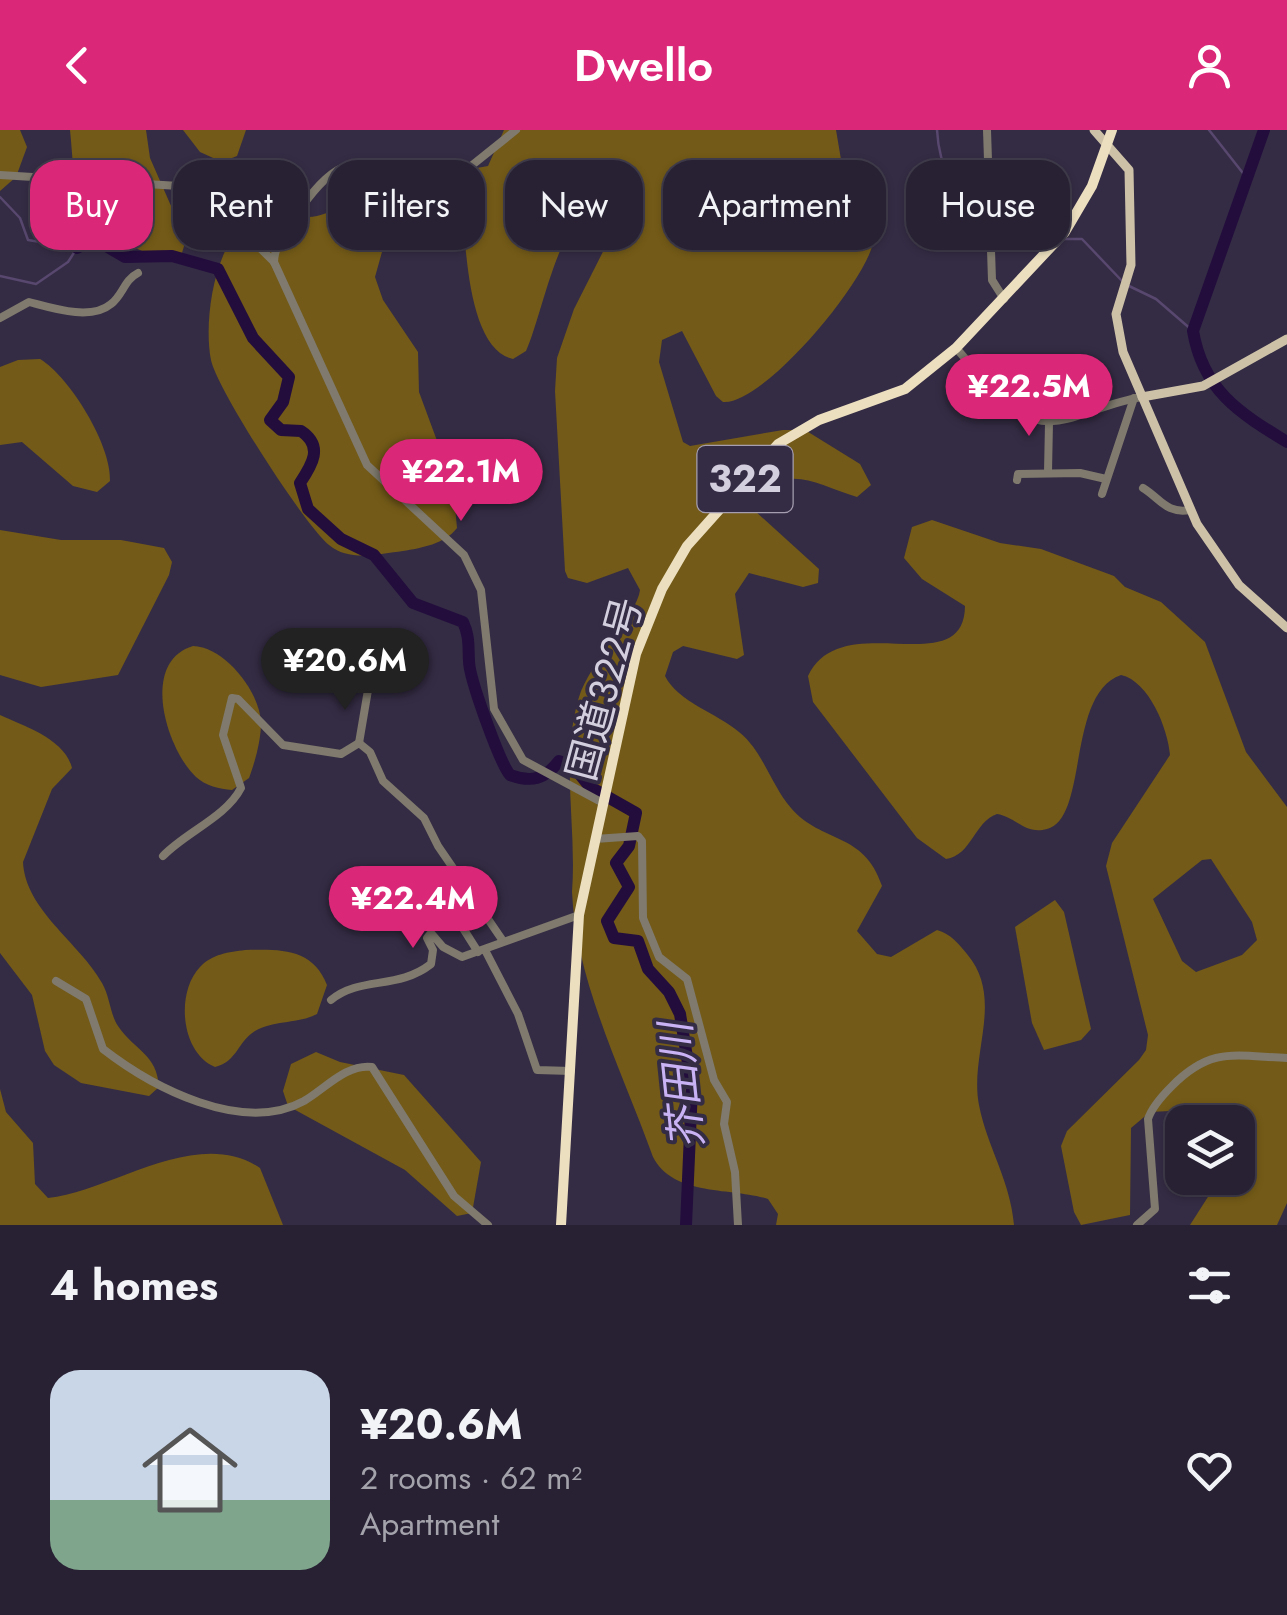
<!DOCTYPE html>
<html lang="en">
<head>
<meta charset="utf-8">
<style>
	:root { --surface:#272133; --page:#2f293b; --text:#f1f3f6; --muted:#a4a3ac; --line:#433e4e; --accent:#db2777 }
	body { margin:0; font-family:Jost,"Noto Sans JP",sans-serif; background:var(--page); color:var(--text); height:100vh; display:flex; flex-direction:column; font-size:38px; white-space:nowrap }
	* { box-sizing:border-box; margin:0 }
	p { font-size:32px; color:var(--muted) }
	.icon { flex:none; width:55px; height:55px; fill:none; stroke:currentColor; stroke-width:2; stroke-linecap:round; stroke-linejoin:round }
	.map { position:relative; height:1095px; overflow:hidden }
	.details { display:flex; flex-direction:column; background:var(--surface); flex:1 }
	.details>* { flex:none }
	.guide { position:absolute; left:30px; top:30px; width:1228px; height:90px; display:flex; gap:20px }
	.tools { position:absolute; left:1165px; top:975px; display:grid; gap:20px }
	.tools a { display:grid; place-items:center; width:90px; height:90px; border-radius:20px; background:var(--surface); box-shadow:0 2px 8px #0004,0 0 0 2px var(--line); font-size:50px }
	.price { position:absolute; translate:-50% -85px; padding:0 22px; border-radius:35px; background:var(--accent); color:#fff; font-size:32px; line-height:65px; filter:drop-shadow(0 2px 5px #0008) }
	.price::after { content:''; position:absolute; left:50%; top:60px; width:30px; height:22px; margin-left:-15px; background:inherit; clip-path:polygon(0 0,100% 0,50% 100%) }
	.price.active { background:#222; color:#fff }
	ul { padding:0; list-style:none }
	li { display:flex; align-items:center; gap:30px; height:250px; padding:0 50px }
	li+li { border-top:2px solid var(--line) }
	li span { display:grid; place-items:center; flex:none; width:280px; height:200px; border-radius:30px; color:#555 }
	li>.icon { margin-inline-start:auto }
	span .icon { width:120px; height:120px; fill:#fffc; stroke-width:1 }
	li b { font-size:42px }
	h2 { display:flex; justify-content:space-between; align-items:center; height:120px; padding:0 50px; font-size:42px }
	.pill { padding:0 35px; border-radius:30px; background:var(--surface); box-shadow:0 2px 8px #0004,0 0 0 2px var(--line); font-size:35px; line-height:90px }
	.pill.active { background:var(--accent); color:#fff }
	header { display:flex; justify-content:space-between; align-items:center; height:130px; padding:0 50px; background:var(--accent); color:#fff; font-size:45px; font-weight:600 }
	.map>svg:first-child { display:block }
</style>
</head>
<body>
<header><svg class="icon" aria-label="back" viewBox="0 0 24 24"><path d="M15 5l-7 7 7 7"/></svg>Dwello<svg class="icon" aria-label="person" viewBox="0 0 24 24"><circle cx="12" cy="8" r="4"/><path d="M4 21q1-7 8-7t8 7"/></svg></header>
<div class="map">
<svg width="1287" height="1095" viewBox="0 0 1287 1095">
	<rect width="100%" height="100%" fill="#342c44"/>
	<g fill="#735a18" fill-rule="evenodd">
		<polygon points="0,0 20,0 27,17 16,47 0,61"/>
		<path d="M70,0H146L150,28L186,110L181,126C160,130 149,124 129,115C70,88 76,59 70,0Z"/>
		<polygon points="183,0 246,0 237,26 222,32 200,22"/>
		<path d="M504,0H836L845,53L874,108C871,147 763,276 723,272L716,266L682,201L662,210L659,232L683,312L690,316L783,300H805L860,334L871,355L857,367C815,354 787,332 754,370L755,381L819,439L818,453L803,457L749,443L735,464L744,525L737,529L683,516L673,522L665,546C678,572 717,583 739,602C763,621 771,655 791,678C822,714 864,701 882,756L857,801L877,824L891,827L937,800C951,804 958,813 967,824C1005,869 969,924 979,975C987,1017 1010,1049 1014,1095H776L778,1084L768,1069C730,1057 674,1067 653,1027C623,943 576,852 572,762C577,697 560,630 579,567C590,532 637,485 640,460L628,438L587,453L568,448L565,441L555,261L557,228L574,179L619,90L614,65C559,72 546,176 526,221L513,229C463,218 465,93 461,50L466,40L488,36Z"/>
		<path d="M344,78C365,79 379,84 387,104L375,147L383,170L418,222L419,262L453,354L457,398C445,414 421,418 403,421C379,424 349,432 329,415C305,396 217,259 211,230C203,190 215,111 251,88C274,73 284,87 308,87C320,87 332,80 344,78Z"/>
		<path d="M40,229C70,247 112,316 110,351L97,362L73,356L22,312L0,315V237L18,230Z"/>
		<path d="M932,390L1000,413L1041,419L1114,446L1125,457L1161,472L1205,512L1246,622L1287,677V1073L1277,1095H1190L1220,1048H1238V992L1182,996L1170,981L1150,982L1131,998L1130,1085L1081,1095L1074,1082L1061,1016L1067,1001L1139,930L1146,920L1148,905L1106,736L1112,713L1170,625C1168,599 1149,551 1121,545C1066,564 1089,688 1047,699C1025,705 1016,687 997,684C974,692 972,725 946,729L917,708L813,572L808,546C841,475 964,554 965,476L922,449L904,428L912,397ZM1211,729L1252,792L1257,810L1242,825L1196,842L1182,831L1153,769L1202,730Z"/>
		<polygon points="0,400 61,410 121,410 164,418 172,432 169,445 118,545 41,557 0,545"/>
		<path d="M193,516C225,517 260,562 261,593C261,610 255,632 249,648L232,660C219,659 206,656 196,647C167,620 139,532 193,516Z"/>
		<path d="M0,585C24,596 65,609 72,638L52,659L23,732C25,780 80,813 102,853C110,867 110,884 118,896C135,921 157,924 159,957L149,966L81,953L54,935L45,921L32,865L0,823Z"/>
		<polygon points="1055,770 1064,782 1091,899 1081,910 1044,920 1032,893 1015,797"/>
		<path d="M245,820C280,819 313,818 327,855L317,884C298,894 274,890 255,901C237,912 238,931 215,937C180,922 176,862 200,837C212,824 229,822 245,820Z"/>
		<polygon points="316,922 340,932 404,945 481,1032 472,1083 457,1086 405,1040 288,976 283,961 291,934"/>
		<path d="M0,959L6,982L33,1013L35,1054L48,1068C110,1062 197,995 260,1038L283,1095H0Z"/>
	</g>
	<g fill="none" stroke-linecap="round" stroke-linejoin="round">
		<g stroke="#58476e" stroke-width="2.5">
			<path d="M937,0C939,39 955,68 986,90"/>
			<polyline points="1209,0 1246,47"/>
			<polyline points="0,67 20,88 28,110 77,118 68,132 36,154 0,146"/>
			<polyline points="994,93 1018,106 1051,108"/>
			<polyline points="1064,109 1082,109 1122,151"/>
			<polyline points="1129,156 1156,169 1193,201"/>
		</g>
		<g stroke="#230d3d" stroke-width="12">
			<path d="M1264,0L1193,201C1203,260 1238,282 1287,312"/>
			<path d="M77,118L94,109L125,127L172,126L218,139L253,208L289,247L283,272L270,290L281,300L301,301C324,316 312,335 300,353L308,379L341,409L374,425L413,473L463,492C470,507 468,517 469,531C469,548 500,633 510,645C532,653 545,649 559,631L574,637L590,657L636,683L629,716L616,733L629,757L607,791L614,808L638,811L648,839L669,862L680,884L692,958L686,1095"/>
		</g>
		<g stroke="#7f7a6d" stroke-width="8">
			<polyline points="987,0 992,150 1004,169"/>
			<polyline points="0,45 179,56 199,60 211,69 274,132 367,335 464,425 481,460 494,579 523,630 603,673"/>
			<path d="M274,132C275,109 290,97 301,78C356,0 368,50 441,60L516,0"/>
			<path d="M0,188L29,172C52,178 91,191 111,174C123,165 124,150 138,143"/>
			<path d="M956,218C987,252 1015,303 1067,289C1092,282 1116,271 1142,267"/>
			<polyline points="1048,342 1049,293"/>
			<polyline points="1017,350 1018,344 1080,343 1106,349"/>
			<path d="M1143,358C1161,369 1166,384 1190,380"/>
			<polyline points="1102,364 1134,268"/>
			<polyline points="359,613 370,622 383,651 424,688 438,716 503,811"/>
			<polyline points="359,613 368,560"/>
			<polyline points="595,709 638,706 642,711 643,788 659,827 687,849 714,950 727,972 724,994 735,1042 738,1095"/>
			<path d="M163,726C186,702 226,687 241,658L223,605L232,568L238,569L283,615L341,624L359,613"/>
			<polyline points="441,745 454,784 478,822"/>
			<polyline points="485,820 518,884 537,940 571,941"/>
			<path d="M56,851L86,869L103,919C152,957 242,1005 304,971C326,958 346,934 372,937L454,1066L488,1095"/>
			<path d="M331,870C360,846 398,860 431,834L433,820L427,808L431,803L443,817L462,827L579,785"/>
			<path d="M1137,1095L1155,1079L1148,989C1152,977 1162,966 1171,957C1211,916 1235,926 1287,928"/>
		</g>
		<g stroke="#cdc2a8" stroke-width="9">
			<polyline points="1094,0 1129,40 1131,135 1116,184 1123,222 1197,394 1239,455 1287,498"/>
			<polyline points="1142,267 1203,256 1287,209"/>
		</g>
		<polyline stroke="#ecdfbf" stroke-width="10" points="561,1095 579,785 636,524 662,459 687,416 778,314 819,290 905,259 956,218 1065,102 1092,56 1112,0"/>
	</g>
	<g text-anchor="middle" stroke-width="8" stroke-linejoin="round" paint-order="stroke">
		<rect fill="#342c44" stroke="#a49eb0" stroke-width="2.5" x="697.5" y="316" width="95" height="66" rx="8"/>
		<g font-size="38" font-weight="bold" fill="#d4cfdf">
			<text x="745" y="362">322</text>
		</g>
		<g font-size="40" fill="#d4cfdf" stroke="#342c44">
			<text transform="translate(604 559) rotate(-75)" y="14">国道322号</text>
		</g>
		<g font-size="42" font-style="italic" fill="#cab3f5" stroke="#342c44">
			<text transform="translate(681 956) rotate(-96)" y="15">芥田川</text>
		</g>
	</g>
</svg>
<div class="tools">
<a><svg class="icon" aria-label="layers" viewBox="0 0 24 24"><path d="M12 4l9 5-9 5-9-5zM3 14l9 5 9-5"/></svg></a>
</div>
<b class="price" style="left:1029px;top:309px">¥22.5M</b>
<b class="price" style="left:461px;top:394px">¥22.1M</b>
<b class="price active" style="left:345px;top:583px">¥20.6M</b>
<b class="price" style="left:413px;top:821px">¥22.4M</b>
<div class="guide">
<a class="pill active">Buy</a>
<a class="pill">Rent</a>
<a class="pill">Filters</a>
<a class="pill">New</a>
<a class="pill">Apartment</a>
<a class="pill">House</a>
</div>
</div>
<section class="details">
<h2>4 homes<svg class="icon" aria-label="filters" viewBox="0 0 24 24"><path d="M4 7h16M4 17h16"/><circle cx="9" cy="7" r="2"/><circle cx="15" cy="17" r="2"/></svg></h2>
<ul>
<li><span style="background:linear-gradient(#c9d6e8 65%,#7fa58c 0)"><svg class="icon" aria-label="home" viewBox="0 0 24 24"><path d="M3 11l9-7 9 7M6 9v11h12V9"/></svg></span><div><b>¥20.6M</b><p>2 rooms · 62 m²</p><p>Apartment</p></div><svg class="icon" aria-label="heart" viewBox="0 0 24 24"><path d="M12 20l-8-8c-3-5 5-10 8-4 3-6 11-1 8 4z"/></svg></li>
</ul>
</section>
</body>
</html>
